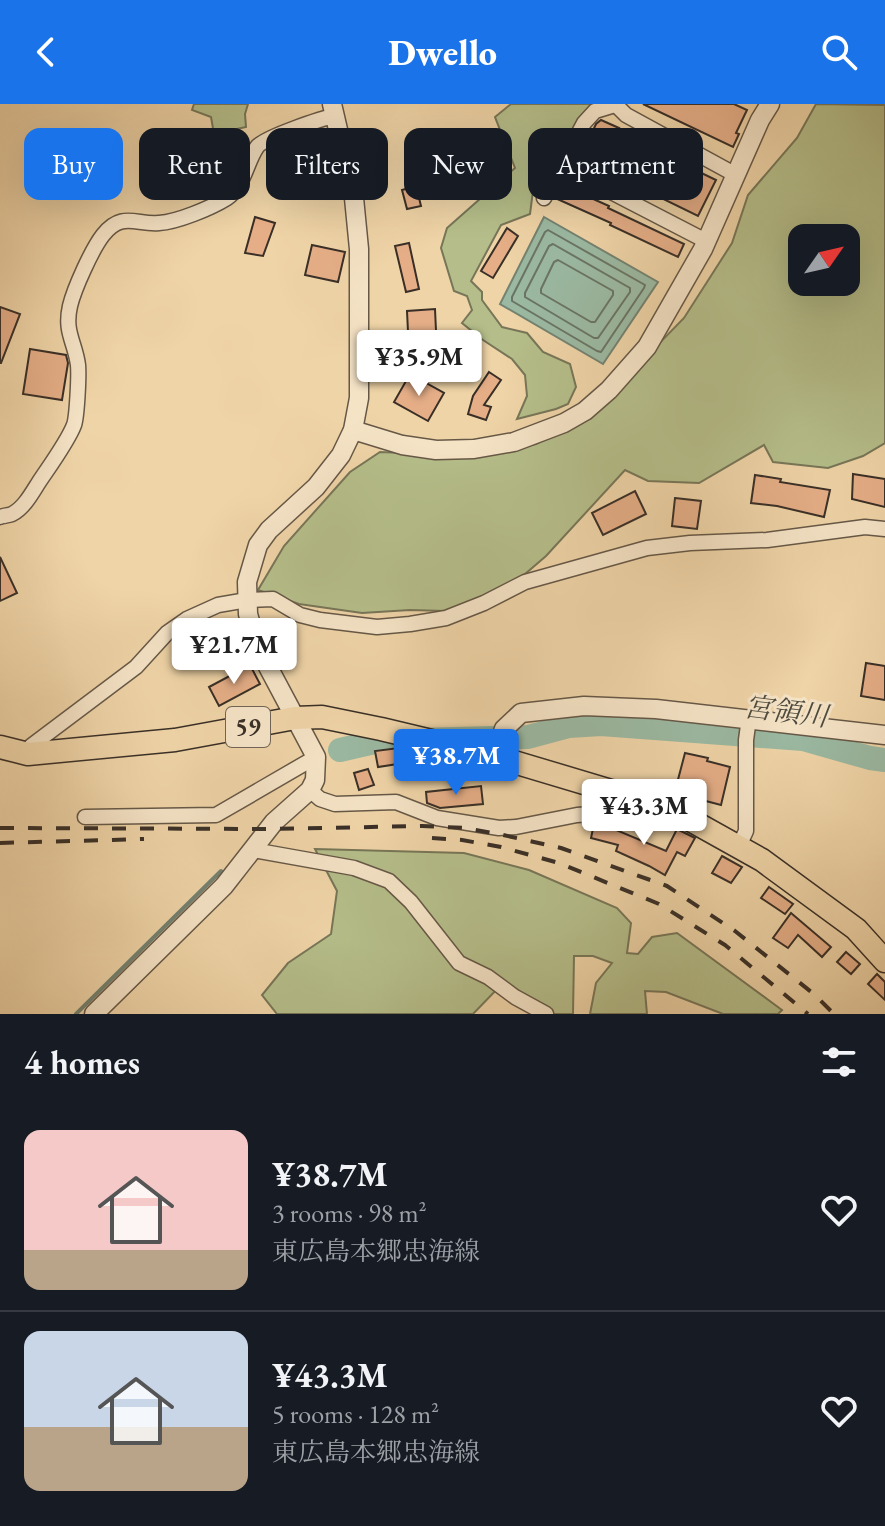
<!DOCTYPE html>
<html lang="en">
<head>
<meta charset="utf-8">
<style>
	:root { --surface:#171b24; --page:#242831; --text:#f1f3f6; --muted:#9ea1a6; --line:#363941; --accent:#1a73e8 }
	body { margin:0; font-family:"EB Garamond","Noto Serif JP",serif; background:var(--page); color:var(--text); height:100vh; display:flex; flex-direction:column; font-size:30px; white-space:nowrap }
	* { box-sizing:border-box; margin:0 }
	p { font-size:26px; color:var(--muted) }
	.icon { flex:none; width:44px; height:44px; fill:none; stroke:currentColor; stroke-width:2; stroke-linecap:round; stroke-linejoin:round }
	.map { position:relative; height:910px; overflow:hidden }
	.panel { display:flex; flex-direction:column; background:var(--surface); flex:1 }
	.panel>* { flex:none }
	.banner { position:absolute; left:24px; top:24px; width:838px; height:72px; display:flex; gap:16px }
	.needle { width:52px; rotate:56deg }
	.fabs { position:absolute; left:788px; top:120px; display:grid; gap:16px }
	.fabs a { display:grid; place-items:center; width:72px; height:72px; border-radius:16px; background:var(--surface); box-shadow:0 8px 32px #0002; font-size:40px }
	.price { position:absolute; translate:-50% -68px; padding:0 18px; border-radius:8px; background:#fff; color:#222; font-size:26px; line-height:52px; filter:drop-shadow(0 2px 4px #0008) }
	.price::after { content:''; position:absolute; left:50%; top:48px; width:24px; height:18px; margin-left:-12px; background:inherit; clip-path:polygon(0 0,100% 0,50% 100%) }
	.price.active { background:var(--accent); color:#fff }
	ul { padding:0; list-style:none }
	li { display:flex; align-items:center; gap:24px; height:200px; padding:0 24px }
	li+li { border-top:2px solid var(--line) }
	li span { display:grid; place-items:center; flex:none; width:224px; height:160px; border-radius:16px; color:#555 }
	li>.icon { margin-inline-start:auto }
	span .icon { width:96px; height:96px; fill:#fffc; stroke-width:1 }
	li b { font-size:34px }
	h2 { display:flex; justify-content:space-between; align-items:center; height:96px; padding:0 24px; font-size:34px }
	.chip { padding:0 28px; border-radius:16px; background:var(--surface); box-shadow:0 8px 32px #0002; font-size:28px; line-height:72px }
	.chip.active { background:var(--accent); color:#fff }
	header { display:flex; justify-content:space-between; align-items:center; height:104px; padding:0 24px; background:var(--accent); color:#fff; font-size:36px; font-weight:800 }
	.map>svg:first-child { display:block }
</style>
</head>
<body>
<header><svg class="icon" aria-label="back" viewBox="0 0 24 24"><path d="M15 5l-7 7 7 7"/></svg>Dwello<svg class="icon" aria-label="search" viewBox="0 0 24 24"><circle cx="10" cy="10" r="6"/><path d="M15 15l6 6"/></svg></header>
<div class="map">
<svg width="885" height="910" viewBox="0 0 885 910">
	<rect width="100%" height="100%" fill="#efd4a7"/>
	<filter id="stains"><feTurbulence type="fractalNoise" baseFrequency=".0025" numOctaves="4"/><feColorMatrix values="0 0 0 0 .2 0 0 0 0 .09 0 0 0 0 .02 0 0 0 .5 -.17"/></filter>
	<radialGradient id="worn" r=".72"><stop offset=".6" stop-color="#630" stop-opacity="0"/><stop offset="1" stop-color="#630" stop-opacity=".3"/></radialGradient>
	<g fill="#b5be8a" stroke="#777658" stroke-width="2" fill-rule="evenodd">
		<polygon points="194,0 248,0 245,10 246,23 214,30 211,13 192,6"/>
		<polygon points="511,0 599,0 586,6 552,61 536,64 530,110 501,121 471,177 482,188 482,196 502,223 527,229 543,248 570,260 576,283 568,300 556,305 517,315 527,292 525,271 512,255 483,236 462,219 472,206 467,192 454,187 441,144 447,124 515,64 495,13"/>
		<path d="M816,0L885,1V339L863,352L828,364L773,358L764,341L699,379L648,377L625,366L546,452L504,488L445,507L410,506L362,509L299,500L258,486L284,442L350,368L380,348L479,352L536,340L585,316L684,214L732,139L748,91L797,34ZM802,134H846V178H802Z"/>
		<polygon points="315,745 464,749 529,766 617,804 631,819 627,849 638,850 652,833 677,829 782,906 778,910 723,910 666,888 645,887 647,910 590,910 596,879 612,859 593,852 574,852 573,910 548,910 500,882 473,910 277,910 262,891 288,859 331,830 337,787"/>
	</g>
	<polygon fill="#9bb9a2" stroke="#748271" stroke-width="2" points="544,113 658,178 603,260 500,200"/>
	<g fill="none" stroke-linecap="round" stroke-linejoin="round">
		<g stroke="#6a7464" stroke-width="2">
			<polygon points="548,126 645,181 644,184 601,248 597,247 512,197 512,193 545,128"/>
			<polygon points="553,140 630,184 630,188 598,234 594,234 525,193 525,189 549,142"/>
			<polygon points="558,156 613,187 613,191 595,218 591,218 541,189 541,185 554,158"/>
		</g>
		<polyline stroke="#748271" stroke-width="4" points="76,910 221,767"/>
		<polyline stroke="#9bb9a2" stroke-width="24" points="340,646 379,637 528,633 569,622 601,620 803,635 870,654 885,656"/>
	</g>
	<g fill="#e5ae87" stroke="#392f27" stroke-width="2">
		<polygon points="643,0 734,0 747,6 736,29 739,30 733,43"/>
		<polygon points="601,16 619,24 616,28 649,44 651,40 670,49 669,51 692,62 691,64 716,76 698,112 653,90 654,89 577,54 584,41 586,42 596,20"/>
		<polygon points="218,42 232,49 217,79 203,70"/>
		<polygon points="562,81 609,102 608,104 684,140 678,153 610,121 611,119 555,94"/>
		<polygon points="416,82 421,102 407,105 402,86"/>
		<polygon points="255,113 275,119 263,152 245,149"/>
		<polygon points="507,124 518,132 493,174 481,167"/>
		<polygon points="409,139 419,185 406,188 395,142"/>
		<polygon points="312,141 345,148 338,178 305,171"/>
		<polygon points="0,203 20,210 1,259 0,259"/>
		<polygon points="435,205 436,227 408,228 407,207"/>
		<polygon points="30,245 66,251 68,259 62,296 23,290"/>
		<polygon points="489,268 501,276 484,301 491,303 486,316 468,310 473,292"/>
		<polygon points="410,270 444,289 428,317 394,298"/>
		<polygon points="853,370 885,375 885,403 852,395"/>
		<polygon points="755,371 781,375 780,378 830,386 824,413 777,402 751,399"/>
		<polygon points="635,387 646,410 603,431 592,409"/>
		<polygon points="675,394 701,397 697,425 672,422"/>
		<polygon points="0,453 17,489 0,497"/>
		<polygon points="866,559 885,562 885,596 861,592"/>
		<polygon points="250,561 260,580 219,602 209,583"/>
		<polygon points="399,644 416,648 417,657 378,663 375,647"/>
		<polygon points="685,649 708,654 707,657 730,663 721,701 702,696 703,692 675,687"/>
		<polygon points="368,665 374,681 359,686 354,669"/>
		<polygon points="481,682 483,700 440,704 427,699 426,688"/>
		<polygon points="604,719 617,722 616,726 666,747 677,725 695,734 685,752 677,748 665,771 649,762 616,747 618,741 591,734 594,720"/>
		<polygon points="722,752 742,763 731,779 712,769"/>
		<polygon points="769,783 793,800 785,810 761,794"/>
		<polygon points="791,809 831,843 822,853 798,831 788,844 773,834"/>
		<polygon points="846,848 860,860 851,870 837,858"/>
		<polygon points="877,870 885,878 885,896 868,880"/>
	</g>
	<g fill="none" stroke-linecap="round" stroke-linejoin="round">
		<g stroke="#665847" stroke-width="17">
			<g id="minor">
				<polyline points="616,1 626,11 736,71"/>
				<polyline points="561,62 706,137"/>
				<polyline points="544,94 584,19 595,7 618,0"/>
				<path d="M0,413C1,412 11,411 12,410C24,404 32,389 39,378C49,363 68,337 74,321C77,313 79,271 78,261C75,238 64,228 70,202C74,185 92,145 103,131C122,107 136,121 159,119C177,118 211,104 227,94C244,83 246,59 257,43C263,34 322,14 335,12"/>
				<polyline points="28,650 31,642 136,563 167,529 187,515 218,501 247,496 273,495 300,511 320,516 377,523 410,520 446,514 484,499 525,478 647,444 690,439 767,436 865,423 885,425"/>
				<polyline points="310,686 320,695 335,700 396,698 437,714 499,724 516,723 577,711 634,707 641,696"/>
				<polyline points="85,713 216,711 316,653"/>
				<polyline points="739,742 746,727 746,636 749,614"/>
				<polyline points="253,746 354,764 389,777 411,798 459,859 488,873 515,893 546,910"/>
			</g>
		</g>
		<g stroke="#665847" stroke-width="21">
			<g id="tertiary">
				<polyline points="353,326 402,341 436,346 474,345 514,338 564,319 585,307 609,286 647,243 703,145 760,16 770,0"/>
				<polyline points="494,652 504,625 521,609 584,602 656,605 885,631"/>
				<polyline points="94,910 224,782 274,718 310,686 315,676 316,653 257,542 248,510 247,478 258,441 269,426 316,383 341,351 353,326 359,294 359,145 354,94 332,0"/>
			</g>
		</g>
		<g stroke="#392f27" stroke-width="25">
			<polyline id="primary" points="0,643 28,650 175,636 295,614 322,613 381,625 494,652 641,696 685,713 762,756 856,825 885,857"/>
		</g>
		<use href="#minor" stroke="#f5e3c6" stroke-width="14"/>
		<use href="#tertiary" stroke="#f5e3c6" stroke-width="18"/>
		<use href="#primary" stroke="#efd4a7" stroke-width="22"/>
		<g stroke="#392f27" stroke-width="4" stroke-dasharray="14 14" stroke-linecap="butt">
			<polyline points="0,724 269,725 422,722 465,724 503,731 561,744 667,782 735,827 815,891 834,910"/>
			<polyline points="432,734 462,736 501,743 559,759 659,800 725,841 808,910"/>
			<polyline points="0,739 144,735"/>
		</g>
	</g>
	<g text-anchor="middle" stroke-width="6" stroke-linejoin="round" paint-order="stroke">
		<rect fill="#f5e3c6" stroke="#716557" stroke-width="2" x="226" y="603" width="44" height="40" rx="6"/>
		<g font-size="24" font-weight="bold" fill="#392f27">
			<text x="248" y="631">59</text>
		</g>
		<g font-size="28" font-style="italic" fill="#4d4b40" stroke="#f5e3c6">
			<text transform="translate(786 607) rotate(7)" y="10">宮領川</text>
		</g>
	</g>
	<rect width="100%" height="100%" filter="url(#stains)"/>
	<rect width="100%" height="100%" fill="url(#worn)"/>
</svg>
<div class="fabs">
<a><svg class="needle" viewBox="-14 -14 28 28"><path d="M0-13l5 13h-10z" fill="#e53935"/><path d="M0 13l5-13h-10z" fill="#9ea1a6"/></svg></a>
</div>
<b class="price" style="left:419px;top:294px">¥35.9M</b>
<b class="price" style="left:234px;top:582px">¥21.7M</b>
<b class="price active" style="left:456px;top:693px">¥38.7M</b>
<b class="price" style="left:644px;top:743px">¥43.3M</b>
<div class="banner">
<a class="chip active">Buy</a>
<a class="chip">Rent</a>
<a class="chip">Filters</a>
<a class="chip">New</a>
<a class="chip">Apartment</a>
</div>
</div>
<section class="panel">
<h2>4 homes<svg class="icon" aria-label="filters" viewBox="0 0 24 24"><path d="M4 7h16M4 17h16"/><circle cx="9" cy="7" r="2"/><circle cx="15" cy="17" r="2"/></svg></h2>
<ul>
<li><span style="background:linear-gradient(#f6c9c9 75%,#b9a48a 0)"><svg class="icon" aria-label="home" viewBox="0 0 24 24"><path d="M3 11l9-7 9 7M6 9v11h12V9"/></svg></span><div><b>¥38.7M</b><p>3 rooms · 98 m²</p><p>東広島本郷忠海線</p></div><svg class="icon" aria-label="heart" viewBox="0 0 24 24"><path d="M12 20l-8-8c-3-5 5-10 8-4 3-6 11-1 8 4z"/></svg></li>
<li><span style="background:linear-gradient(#c9d6e8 60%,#b9a48a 0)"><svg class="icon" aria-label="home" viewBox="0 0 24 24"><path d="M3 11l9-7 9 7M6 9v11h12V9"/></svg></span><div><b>¥43.3M</b><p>5 rooms · 128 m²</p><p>東広島本郷忠海線</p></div><svg class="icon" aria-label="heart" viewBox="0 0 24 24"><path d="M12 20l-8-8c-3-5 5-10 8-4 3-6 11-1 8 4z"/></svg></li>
</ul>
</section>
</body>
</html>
